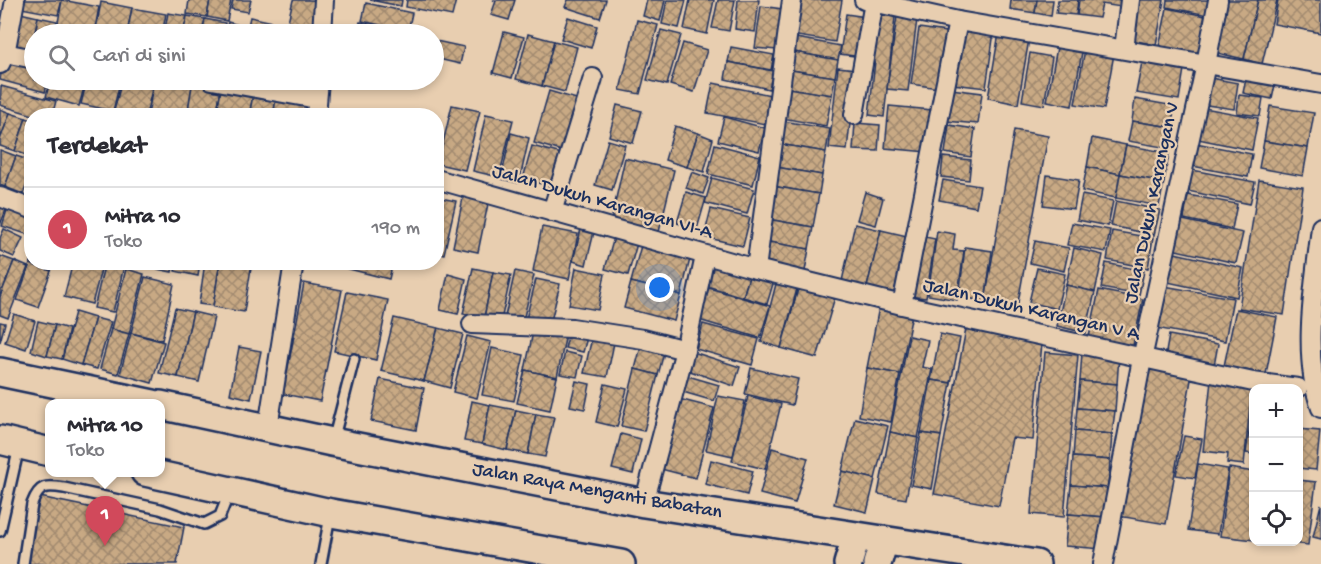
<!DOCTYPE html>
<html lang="id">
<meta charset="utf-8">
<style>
:root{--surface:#fff;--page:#f2f2f3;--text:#2b2b33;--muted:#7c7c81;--line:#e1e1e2;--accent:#d1495b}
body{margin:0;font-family:"Gochi Hand",sans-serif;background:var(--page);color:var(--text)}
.controls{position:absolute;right:18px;bottom:18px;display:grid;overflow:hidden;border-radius:12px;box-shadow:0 3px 9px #0003}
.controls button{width:54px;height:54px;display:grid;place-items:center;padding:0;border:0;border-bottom:2px solid var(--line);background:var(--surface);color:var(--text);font:30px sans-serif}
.you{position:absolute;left:660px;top:288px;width:21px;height:21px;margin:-15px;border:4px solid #fff;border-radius:50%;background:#1a73e8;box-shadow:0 0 0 9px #1a73e833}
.badge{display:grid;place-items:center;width:39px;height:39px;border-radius:50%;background:var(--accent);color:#fff;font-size:20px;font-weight:700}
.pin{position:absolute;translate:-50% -50px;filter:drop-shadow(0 2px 3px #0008)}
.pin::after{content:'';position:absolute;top:32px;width:21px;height:18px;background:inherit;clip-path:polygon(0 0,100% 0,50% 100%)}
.popup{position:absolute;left:45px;top:399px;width:120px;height:78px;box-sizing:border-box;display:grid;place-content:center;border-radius:12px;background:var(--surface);filter:drop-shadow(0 2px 4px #0005);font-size:20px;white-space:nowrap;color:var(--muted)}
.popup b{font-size:22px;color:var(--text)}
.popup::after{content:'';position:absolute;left:50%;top:100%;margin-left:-12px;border:12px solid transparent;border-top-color:var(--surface)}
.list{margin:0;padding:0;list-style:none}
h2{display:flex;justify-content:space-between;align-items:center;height:78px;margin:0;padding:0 24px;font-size:26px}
h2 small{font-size:20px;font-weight:400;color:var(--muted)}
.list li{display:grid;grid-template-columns:39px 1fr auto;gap:18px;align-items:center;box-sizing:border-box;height:84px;padding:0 24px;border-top:2px solid var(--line)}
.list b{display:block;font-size:22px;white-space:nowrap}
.list p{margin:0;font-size:20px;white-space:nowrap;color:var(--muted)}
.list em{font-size:20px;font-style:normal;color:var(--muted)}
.icon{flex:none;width:33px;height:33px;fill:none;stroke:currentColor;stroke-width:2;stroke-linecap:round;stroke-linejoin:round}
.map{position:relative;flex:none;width:1321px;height:564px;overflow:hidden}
.search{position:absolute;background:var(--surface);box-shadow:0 3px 9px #0003;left:24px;top:24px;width:420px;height:66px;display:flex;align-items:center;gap:15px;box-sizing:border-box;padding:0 21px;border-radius:33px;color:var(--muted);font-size:22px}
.panel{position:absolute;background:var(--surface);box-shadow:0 3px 9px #0003;left:24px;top:108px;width:420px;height:162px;border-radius:24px}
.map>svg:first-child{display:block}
.building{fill:url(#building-cross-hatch);stroke:#1b2f5e;stroke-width:1.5}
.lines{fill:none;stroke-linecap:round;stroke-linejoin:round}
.service-casing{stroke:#1b2f5e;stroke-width:14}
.minor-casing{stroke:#1b2f5e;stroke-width:22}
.secondary-casing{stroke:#1b2f5e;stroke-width:32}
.service{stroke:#e8ceb0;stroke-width:9}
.minor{stroke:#e8ceb0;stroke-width:18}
.secondary{stroke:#e8ceb0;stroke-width:27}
.labels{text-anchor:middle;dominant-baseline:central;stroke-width:4.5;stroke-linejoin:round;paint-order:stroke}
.street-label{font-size:20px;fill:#1b2f5e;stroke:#e8ceb0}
</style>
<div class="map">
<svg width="1321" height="564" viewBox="0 0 1321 564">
<defs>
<pattern id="building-cross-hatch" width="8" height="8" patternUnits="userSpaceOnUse" patternTransform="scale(1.5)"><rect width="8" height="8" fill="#c8a984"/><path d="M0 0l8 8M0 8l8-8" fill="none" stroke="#a28a6f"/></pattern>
</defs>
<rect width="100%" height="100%" fill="#e8ceb0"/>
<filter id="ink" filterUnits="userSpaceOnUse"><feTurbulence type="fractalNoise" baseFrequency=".0167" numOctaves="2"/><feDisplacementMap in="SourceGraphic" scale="12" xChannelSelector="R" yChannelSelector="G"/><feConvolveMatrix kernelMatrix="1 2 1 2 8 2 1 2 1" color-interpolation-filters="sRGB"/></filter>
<g filter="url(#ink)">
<!-- building -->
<g class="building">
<path d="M 18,0 L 62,0 L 58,15 L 16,7 Z"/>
<path d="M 62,0 L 99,7 L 94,34 L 56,34 Z"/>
<path d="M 189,0 L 210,0 L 207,17 L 187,14 Z"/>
<path d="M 210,0 L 231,0 L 227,21 L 207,17 Z"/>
<path d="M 233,0 L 251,0 L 248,12 L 231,9 Z"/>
<path d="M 293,0 L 321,0 L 316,34 L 287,26 Z"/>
<path d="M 370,0 L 402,0 L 401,6 Z"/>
<path d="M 407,0 L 456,0 L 452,16 L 406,7 Z"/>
<path d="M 493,0 L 515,0 L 509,20 L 491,15 L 496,1 Z"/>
<path d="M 568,0 L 606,0 L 600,18 L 565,7 Z"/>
<path d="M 647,0 L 665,0 L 660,21 L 643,16 Z"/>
<path d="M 667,0 L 686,0 L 679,28 L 662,24 Z"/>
<path d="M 690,0 L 714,0 L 707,34 L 684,29 Z"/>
<path d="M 718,0 L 735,0 L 729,31 L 712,28 Z"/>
<path d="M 738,0 L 759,0 L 755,32 L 735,29 Z"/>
<path d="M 798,0 L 842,0 L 835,42 L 791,35 Z"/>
<path d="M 1011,0 L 1037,0 L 1035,13 L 1010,9 Z"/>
<path d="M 1037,0 L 1053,0 L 1051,16 L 1035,13 Z"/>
<path d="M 1058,0 L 1078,0 L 1076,15 L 1056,13 Z"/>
<path d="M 1079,0 L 1122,0 L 1121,7 L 1102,4 L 1099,18 L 1077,15 Z"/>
<path d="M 1139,0 L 1164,0 L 1156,45 L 1132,40 Z"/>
<path d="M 1167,0 L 1217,0 L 1213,16 L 1166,7 Z"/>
<path d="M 1226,0 L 1258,0 L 1244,59 L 1213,52 Z"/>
<path d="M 1258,0 L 1277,0 L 1262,64 L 1244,59 Z"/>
<path d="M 1278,0 L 1321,0 L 1321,33 L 1274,24 Z"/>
<path d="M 101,2 L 132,8 L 127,34 L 95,34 Z"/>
<path d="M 366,3 L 412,13 L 408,31 L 362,21 Z"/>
<path d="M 761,6 L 782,9 L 777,50 L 755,48 Z"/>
<path d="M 132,8 L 166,14 L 162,34 L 127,34 Z"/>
<path d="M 1167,8 L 1210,17 L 1202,56 L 1159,47 Z"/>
<path d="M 16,12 L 38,17 L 31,51 L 8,46 Z"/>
<path d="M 168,13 L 187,16 L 183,34 L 164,34 Z"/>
<path d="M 846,14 L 866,17 L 861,57 L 840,54 Z"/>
<path d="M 874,14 L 895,17 L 884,117 L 869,115 L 875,61 L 869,61 Z"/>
<path d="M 187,16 L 205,19 L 202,34 L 183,34 Z"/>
<path d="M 897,16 L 917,19 L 908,91 L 887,89 Z"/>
<path d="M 38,17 L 57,21 L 54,34 L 35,34 Z"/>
<path d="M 250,17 L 273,22 L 270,34 L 246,34 Z"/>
<path d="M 568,17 L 597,26 L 591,48 L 561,39 Z"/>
<path d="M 205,19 L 225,23 L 223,34 L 202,34 Z"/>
<path d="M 637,20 L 658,25 L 640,94 L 620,90 Z"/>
<path d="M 228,22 L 246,27 L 244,34 L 225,34 Z"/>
<path d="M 360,22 L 412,34 L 357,34 Z"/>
<path d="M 961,27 L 994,32 L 986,88 L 953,84 Z"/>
<path d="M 919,28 L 946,32 L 938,88 L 911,84 Z"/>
<path d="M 661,30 L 681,35 L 667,85 L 647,80 Z"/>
<path d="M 504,32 L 524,37 L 512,78 L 493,73 Z"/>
<path d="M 999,33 L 1029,39 L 1018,104 L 988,98 Z"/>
<path d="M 528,34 L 554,41 L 542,86 L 516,79 Z"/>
<path d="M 796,38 L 841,46 L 838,60 L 794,52 Z"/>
<path d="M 436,41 L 464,47 L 460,64 L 434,58 Z"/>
<path d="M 554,41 L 577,47 L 565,92 L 542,86 Z"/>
<path d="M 1058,42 L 1083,47 L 1072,106 L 1047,101 Z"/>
<path d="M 683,43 L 707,50 L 694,92 L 670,85 Z"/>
<path d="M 731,47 L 774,55 L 771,70 L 728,62 Z"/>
<path d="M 1085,49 L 1114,54 L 1104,109 L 1075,104 Z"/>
<path d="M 794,52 L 838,60 L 835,77 L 791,70 Z"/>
<path d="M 1030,53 L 1052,57 L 1044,105 L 1022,101 Z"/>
<path d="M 3,59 L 34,67 L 34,80 L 48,80 L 45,92 L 0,80 Z"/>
<path d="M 728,62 L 773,71 L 769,89 L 725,79 Z"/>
<path d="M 1142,62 L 1184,69 L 1179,100 L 1136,93 Z"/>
<path d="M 838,67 L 856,69 L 847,150 L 829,148 Z"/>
<path d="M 791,70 L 835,77 L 832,95 L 788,88 Z"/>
<path d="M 1247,74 L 1276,80 L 1272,99 L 1243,93 Z"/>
<path d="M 1205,77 L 1238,83 L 1234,109 L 1200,104 Z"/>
<path d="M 50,80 L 86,80 L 79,106 L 46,97 Z"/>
<path d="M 87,80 L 112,80 L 120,82 L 113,111 L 81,104 Z"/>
<path d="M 122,80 L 154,80 L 146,116 L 135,116 L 114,111 Z"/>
<path d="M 154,80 L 193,80 L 187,116 L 148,115 Z"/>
<path d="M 193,80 L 222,84 L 216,116 L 187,116 Z"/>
<path d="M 396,80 L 424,80 L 422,86 Z"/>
<path d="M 713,83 L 771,95 L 765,124 L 707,113 Z"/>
<path d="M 222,84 L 254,90 L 249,116 L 216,116 Z"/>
<path d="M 1,86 L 56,101 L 52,116 L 36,116 L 0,105 Z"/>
<path d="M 788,88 L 832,95 L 826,126 L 782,118 Z"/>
<path d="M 951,89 L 982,93 L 978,124 L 946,121 Z"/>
<path d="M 254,90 L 277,94 L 273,116 L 249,116 Z"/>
<path d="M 549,91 L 580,100 L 565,152 L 534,143 Z"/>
<path d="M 277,94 L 311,100 L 308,116 L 273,116 Z"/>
<path d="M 1239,95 L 1263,98 L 1260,116 L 1237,113 Z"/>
<path d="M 1135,99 L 1175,106 L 1171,127 L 1132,121 Z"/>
<path d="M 452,105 L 480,111 L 465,170 L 438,164 Z"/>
<path d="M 617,105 L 642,111 L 633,143 L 609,136 Z"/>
<path d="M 889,106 L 932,110 L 927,152 L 885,148 Z"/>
<path d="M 1270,106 L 1314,113 L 1308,148 L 1264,141 Z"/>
<path d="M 1199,107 L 1258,118 L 1252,150 L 1193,138 Z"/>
<path d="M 0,109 L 10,113 L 0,140 Z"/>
<path d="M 10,113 L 26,118 L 15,151 L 0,146 L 0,140 Z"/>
<path d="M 486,114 L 513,120 L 499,177 L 473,171 Z"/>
<path d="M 724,117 L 765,128 L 759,151 L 718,141 Z"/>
<path d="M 26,118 L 32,120 L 32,157 L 15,151 Z"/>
<path d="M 783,121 L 830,129 L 826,152 L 779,144 Z"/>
<path d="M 1132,121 L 1171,127 L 1168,148 L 1128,141 Z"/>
<path d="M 855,123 L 880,125 L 878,151 L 853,150 Z"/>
<path d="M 949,125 L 975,129 L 971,157 L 945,153 Z"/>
<path d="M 675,126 L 698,133 L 687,167 L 665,160 Z"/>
<path d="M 1014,130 L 1048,136 L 1017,308 L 985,301 Z"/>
<path d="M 511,133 L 529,138 L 519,183 L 501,179 Z"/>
<path d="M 698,133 L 713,139 L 704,172 L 687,167 Z"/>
<path d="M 1092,138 L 1126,145 L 1120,174 L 1087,167 Z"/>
<path d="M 608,140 L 625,145 L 612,190 L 595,185 Z"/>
<path d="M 1264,141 L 1308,148 L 1303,176 L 1259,168 Z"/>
<path d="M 1196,143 L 1252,154 L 1248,177 L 1192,166 Z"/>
<path d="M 715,144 L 760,156 L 753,185 L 708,174 Z"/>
<path d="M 779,144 L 826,152 L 822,175 L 776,167 Z"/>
<path d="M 1126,145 L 1169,153 L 1164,182 L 1120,174 Z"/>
<path d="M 532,146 L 562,154 L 553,187 L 523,179 Z"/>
<path d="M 0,150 L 16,156 L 5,187 L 0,185 Z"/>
<path d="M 16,156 L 32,161 L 32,172 L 23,194 L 5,187 Z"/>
<path d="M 943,157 L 971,160 L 969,180 L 941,177 Z"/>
<path d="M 625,158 L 674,170 L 659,232 L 611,221 Z"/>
<path d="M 776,167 L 822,175 L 819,194 L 772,186 Z"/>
<path d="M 1087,167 L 1120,174 L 1116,198 L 1082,191 Z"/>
<path d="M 1187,169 L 1255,182 L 1250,204 L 1183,190 Z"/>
<path d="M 692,172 L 709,178 L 703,194 L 686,188 Z"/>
<path d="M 1120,174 L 1164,182 L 1159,206 L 1116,198 Z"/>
<path d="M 1047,175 L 1079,180 L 1074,209 L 1043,205 Z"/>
<path d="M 712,178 L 754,189 L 747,214 L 705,203 Z"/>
<path d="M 943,180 L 980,186 L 976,207 L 939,200 Z"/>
<path d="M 1259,180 L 1303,187 L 1284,315 L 1239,308 Z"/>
<path d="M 772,186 L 819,194 L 813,227 L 767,219 Z"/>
<path d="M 686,192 L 706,198 L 697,229 L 677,223 Z"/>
<path d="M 865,192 L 883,198 L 876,225 L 857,220 Z"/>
<path d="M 464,193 L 489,199 L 478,252 L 453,247 Z"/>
<path d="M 1082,195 L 1113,201 L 1108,226 L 1077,220 Z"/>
<path d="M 1188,195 L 1237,204 L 1232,229 L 1184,219 Z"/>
<path d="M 436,197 L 456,201 L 444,254 L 436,253 Z"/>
<path d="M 1116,201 L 1160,210 L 1154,235 L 1111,226 Z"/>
<path d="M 0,202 L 8,205 L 0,225 Z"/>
<path d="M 9,204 L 32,211 L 32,236 L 2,226 Z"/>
<path d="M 711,209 L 750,218 L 743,246 L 704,237 Z"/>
<path d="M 767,219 L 813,227 L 809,249 L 763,241 Z"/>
<path d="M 1178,219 L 1243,233 L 1236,263 L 1171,249 Z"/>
<path d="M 1072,223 L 1110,230 L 1106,252 L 1067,245 Z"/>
<path d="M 855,224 L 881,230 L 867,287 L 842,281 Z"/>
<path d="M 542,227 L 578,234 L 569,279 L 533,271 Z"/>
<path d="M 4,229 L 23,238 L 14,257 L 0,251 L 0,238 Z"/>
<path d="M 581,229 L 594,232 L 586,265 L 573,261 Z"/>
<path d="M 881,230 L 907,236 L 894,293 L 867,287 Z"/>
<path d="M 937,231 L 955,234 L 953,250 L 964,251 L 957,300 L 928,295 Z"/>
<path d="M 1112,231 L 1153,238 L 1148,268 L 1107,260 Z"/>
<path d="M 615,234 L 638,240 L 628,275 L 605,269 Z"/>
<path d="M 916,235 L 935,239 L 926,298 L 907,296 Z"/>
<path d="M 763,241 L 809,249 L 805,271 L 759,263 Z"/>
<path d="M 1035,241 L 1069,248 L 1064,271 L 1030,263 Z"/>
<path d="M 642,242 L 691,255 L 681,295 L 631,282 Z"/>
<path d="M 965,247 L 992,251 L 985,301 L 959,297 Z"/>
<path d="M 1074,248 L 1103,255 L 1095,292 L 1066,285 Z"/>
<path d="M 1170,252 L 1243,268 L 1237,297 L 1163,281 Z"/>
<path d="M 0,256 L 14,261 L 0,297 Z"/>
<path d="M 32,259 L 32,262 L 54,262 L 51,271 L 30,264 Z"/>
<path d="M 715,259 L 751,270 L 743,297 L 707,286 Z"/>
<path d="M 14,261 L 28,267 L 8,318 L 0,315 L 0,297 Z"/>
<path d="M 73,262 L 103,262 L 92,304 L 64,297 Z"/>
<path d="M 105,262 L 125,262 L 113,312 L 94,308 Z"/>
<path d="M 148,262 L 174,262 L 172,272 L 147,267 Z"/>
<path d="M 177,262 L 200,262 L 198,276 L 175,271 Z"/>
<path d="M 205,262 L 220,262 L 213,306 L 199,304 Z"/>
<path d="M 220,262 L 252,262 L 244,312 L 213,307 Z"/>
<path d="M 334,262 L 393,262 L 389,279 L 333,265 Z"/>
<path d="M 1106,263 L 1144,271 L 1139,295 L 1101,288 Z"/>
<path d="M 30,264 L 51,271 L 38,307 L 17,300 Z"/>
<path d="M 473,268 L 493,272 L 484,318 L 463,314 Z"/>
<path d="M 576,268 L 605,274 L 598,310 L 569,305 Z"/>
<path d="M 1037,268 L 1065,274 L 1057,309 L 1029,302 Z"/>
<path d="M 126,269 L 144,274 L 129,334 L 111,329 Z"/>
<path d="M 751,270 L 775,277 L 767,304 L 743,297 Z"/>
<path d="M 515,271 L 534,275 L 522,325 L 504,321 Z"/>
<path d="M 493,272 L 511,275 L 501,321 L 484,318 Z"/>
<path d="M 448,274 L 466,279 L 458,314 L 440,310 Z"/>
<path d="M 145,277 L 174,284 L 162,340 L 131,333 Z"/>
<path d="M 536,279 L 560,284 L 550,325 L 526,319 Z"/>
<path d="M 777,280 L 798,285 L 781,348 L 761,342 Z"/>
<path d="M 631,282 L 681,295 L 674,321 L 624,308 Z"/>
<path d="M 304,283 L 342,290 L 320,401 L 283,394 Z"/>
<path d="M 1066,285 L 1095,292 L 1086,333 L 1057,326 Z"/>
<path d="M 702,286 L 770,306 L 760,338 L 692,318 Z"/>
<path d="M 799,286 L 835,297 L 817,358 L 781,348 Z"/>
<path d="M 1164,286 L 1233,298 L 1225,341 L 1156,328 Z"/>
<path d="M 1099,290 L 1143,299 L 1133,346 L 1089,337 Z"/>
<path d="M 347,292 L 388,300 L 376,360 L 334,351 Z"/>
<path d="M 879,307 L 912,314 L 900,374 L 867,368 Z"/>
<path d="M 175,308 L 193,312 L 178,377 L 159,373 Z"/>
<path d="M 1236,309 L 1277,317 L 1266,374 L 1224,366 Z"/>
<path d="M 75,312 L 95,318 L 81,365 L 62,359 Z"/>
<path d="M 193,312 L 214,317 L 199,382 L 178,377 Z"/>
<path d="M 14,314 L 35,321 L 26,349 L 5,342 Z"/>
<path d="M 95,318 L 111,322 L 97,369 L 81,365 Z"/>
<path d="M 394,318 L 438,328 L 424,381 L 381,371 Z"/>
<path d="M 38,321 L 55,325 L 47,356 L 31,351 Z"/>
<path d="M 0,322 L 5,323 L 0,342 Z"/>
<path d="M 703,324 L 759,339 L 752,365 L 696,349 Z"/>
<path d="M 55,325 L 69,329 L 62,359 L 47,356 Z"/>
<path d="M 534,327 L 566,334 L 557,377 L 525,370 Z"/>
<path d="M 438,328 L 463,334 L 450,388 L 424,381 Z"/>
<path d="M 111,329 L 129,334 L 118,374 L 100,369 Z"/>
<path d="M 966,329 L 1042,343 L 1033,440 L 1012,438 L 999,506 L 934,494 Z"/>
<path d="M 570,330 L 588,334 L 583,352 L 565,348 Z"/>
<path d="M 131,333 L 164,342 L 152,383 L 120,374 Z"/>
<path d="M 593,333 L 615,338 L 607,377 L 584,373 Z"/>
<path d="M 940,334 L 960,338 L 951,383 L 931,380 Z"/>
<path d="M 1169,335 L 1218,344 L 1214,366 L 1165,358 Z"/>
<path d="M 467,336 L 491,342 L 477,398 L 453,392 Z"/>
<path d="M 909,336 L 928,340 L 922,367 L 932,369 L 918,438 L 890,432 Z"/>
<path d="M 643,339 L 666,345 L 658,375 L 635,369 Z"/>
<path d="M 239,347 L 261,351 L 251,399 L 230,394 Z"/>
<path d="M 492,348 L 524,355 L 514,401 L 482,395 Z"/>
<path d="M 690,351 L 740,367 L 734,386 L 684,369 Z"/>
<path d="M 565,352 L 582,356 L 577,377 L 560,374 Z"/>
<path d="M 1045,352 L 1078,355 L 1064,517 L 1031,514 Z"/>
<path d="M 1082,352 L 1119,356 L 1117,384 L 1080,381 Z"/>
<path d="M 1145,366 L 1192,374 L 1166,524 L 1118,516 Z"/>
<path d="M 751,368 L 798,379 L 792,405 L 745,394 Z"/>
<path d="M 867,368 L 900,374 L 891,422 L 859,416 Z"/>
<path d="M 635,369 L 658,375 L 644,431 L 621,426 Z"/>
<path d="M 525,370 L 557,377 L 550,410 L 517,403 Z"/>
<path d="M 681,374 L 719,385 L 714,401 L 676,390 Z"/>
<path d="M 380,379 L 424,388 L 416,430 L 371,421 Z"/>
<path d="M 931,380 L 951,383 L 941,436 L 921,433 Z"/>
<path d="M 576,381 L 590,384 L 585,409 L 570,406 Z"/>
<path d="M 1080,381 L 1117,384 L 1115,411 L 1077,408 Z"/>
<path d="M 1211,381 L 1252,385 L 1244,465 L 1227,463 L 1228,454 L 1203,451 Z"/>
<path d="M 605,384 L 627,389 L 617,427 L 596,422 Z"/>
<path d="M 718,396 L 745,401 L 733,456 L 706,450 Z"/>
<path d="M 748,396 L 781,404 L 765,469 L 732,461 Z"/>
<path d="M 1254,397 L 1254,454 L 1246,453 Z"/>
<path d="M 675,398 L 714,408 L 696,478 L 657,468 Z"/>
<path d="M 472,401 L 490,405 L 482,444 L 464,441 Z"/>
<path d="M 490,405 L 516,410 L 507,450 L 482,444 Z"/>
<path d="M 1077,408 L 1115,411 L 1112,434 L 1075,431 Z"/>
<path d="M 516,410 L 536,414 L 528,454 L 507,450 Z"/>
<path d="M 536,414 L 554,417 L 545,457 L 528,454 Z"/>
<path d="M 855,418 L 888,426 L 875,479 L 842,471 Z"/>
<path d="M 1298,429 L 1320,431 L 1316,470 L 1298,468 Z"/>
<path d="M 1075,431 L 1112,434 L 1110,460 L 1073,457 Z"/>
<path d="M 890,432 L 918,438 L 906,499 L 878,494 Z"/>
<path d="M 921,433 L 941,436 L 932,489 L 911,485 Z"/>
<path d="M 621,434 L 641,439 L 633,474 L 612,469 Z"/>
<path d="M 1184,436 L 1202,439 L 1195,478 L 1176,475 Z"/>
<path d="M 772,448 L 808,458 L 795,503 L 760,494 Z"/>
<path d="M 1073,457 L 1110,460 L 1108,488 L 1071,485 Z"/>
<path d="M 711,460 L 753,471 L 747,495 L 705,484 Z"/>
<path d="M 1198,464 L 1228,469 L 1218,534 L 1188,530 Z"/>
<path d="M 1229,468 L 1254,472 L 1254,540 L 1220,536 Z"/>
<path d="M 842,471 L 875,479 L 867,512 L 834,504 Z"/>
<path d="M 1298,480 L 1316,482 L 1308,545 L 1282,542 L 1298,542 Z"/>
<path d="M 1071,485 L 1108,488 L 1105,517 L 1068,514 Z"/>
<path d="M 40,497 L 184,527 L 177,564 L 26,564 Z"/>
<path d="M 1321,504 L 1321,539 L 1313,537 Z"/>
<path d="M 1068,514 L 1105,517 L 1103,549 L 1065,546 Z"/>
</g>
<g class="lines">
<defs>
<g id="service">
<path d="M 333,441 L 354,359"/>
<path d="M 0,531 L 19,447"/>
<path d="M 23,564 L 32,504 C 39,485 46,485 64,488 L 160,509 L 204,524 L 220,516 L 229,493"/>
<path d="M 321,564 L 330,516"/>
</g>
<g id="minor">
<path d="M 864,0 L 958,21 L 1321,84"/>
<path d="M 322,34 L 324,0"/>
<path d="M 1124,49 L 1130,0"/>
<path d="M 0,52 L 34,59"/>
<path d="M 0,64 L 5,54 L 15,0"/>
<path d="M 212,80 L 317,99"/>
<path d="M 854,115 L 874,2"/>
<path d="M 316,116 L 319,80"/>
<path d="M 436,179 L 756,269 L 902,305 L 1253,382 L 1298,388"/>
<path d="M 0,197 L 32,209"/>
<path d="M 552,212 L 593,78"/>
<path d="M 1321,227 C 1315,282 1301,355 1321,408"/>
<path d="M 756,269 L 792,0"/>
<path d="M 902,305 L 958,21"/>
<path d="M 472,324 L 572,328 L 643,339 L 685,350"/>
<path d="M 268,427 L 294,262"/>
<path d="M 644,503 L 685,350 L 705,256"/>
<path d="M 1103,564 L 1142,359 L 1206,64 L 1218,0"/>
</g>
<g id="secondary">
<path d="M 0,372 L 153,404"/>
<path d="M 160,405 L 332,442 L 644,503 L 1036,564"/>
<path d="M 0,440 L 50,452"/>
<path d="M 145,472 L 331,513 L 621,564"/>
<path d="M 848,564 L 856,537"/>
<path d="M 877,564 L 884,541"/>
</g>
</defs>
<!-- service casing -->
<use href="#service" class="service-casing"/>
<!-- minor casing -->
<use href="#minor" class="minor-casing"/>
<!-- secondary casing -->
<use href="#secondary" class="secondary-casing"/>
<!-- service -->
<use href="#service" class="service"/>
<!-- minor -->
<use href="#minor" class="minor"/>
<!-- secondary -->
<use href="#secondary" class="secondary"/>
</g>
</g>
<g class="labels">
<!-- street labels -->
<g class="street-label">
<text transform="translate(602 203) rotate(16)">Jalan Dukuh Karangan VI-A</text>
<text transform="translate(1153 203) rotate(-78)">Jalan Dukuh Karangan V</text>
<text transform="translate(1031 311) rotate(13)">Jalan Dukuh Karangan V A</text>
<text transform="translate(597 492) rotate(10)">Jalan Raya Menganti Babatan</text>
</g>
</g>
</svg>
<div class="controls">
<button>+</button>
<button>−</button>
<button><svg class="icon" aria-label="locate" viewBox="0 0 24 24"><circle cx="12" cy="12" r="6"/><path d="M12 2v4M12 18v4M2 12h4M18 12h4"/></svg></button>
</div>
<div class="you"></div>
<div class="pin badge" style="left:105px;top:546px">1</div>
<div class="popup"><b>Mitra 10</b>Toko</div>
<div class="search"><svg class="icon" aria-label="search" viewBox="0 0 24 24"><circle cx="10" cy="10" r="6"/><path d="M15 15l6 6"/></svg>Cari di sini</div>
<section class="panel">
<h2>Terdekat<small></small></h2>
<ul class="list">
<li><span class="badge">1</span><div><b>Mitra 10</b><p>Toko</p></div><em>190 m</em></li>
</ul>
</section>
</div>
